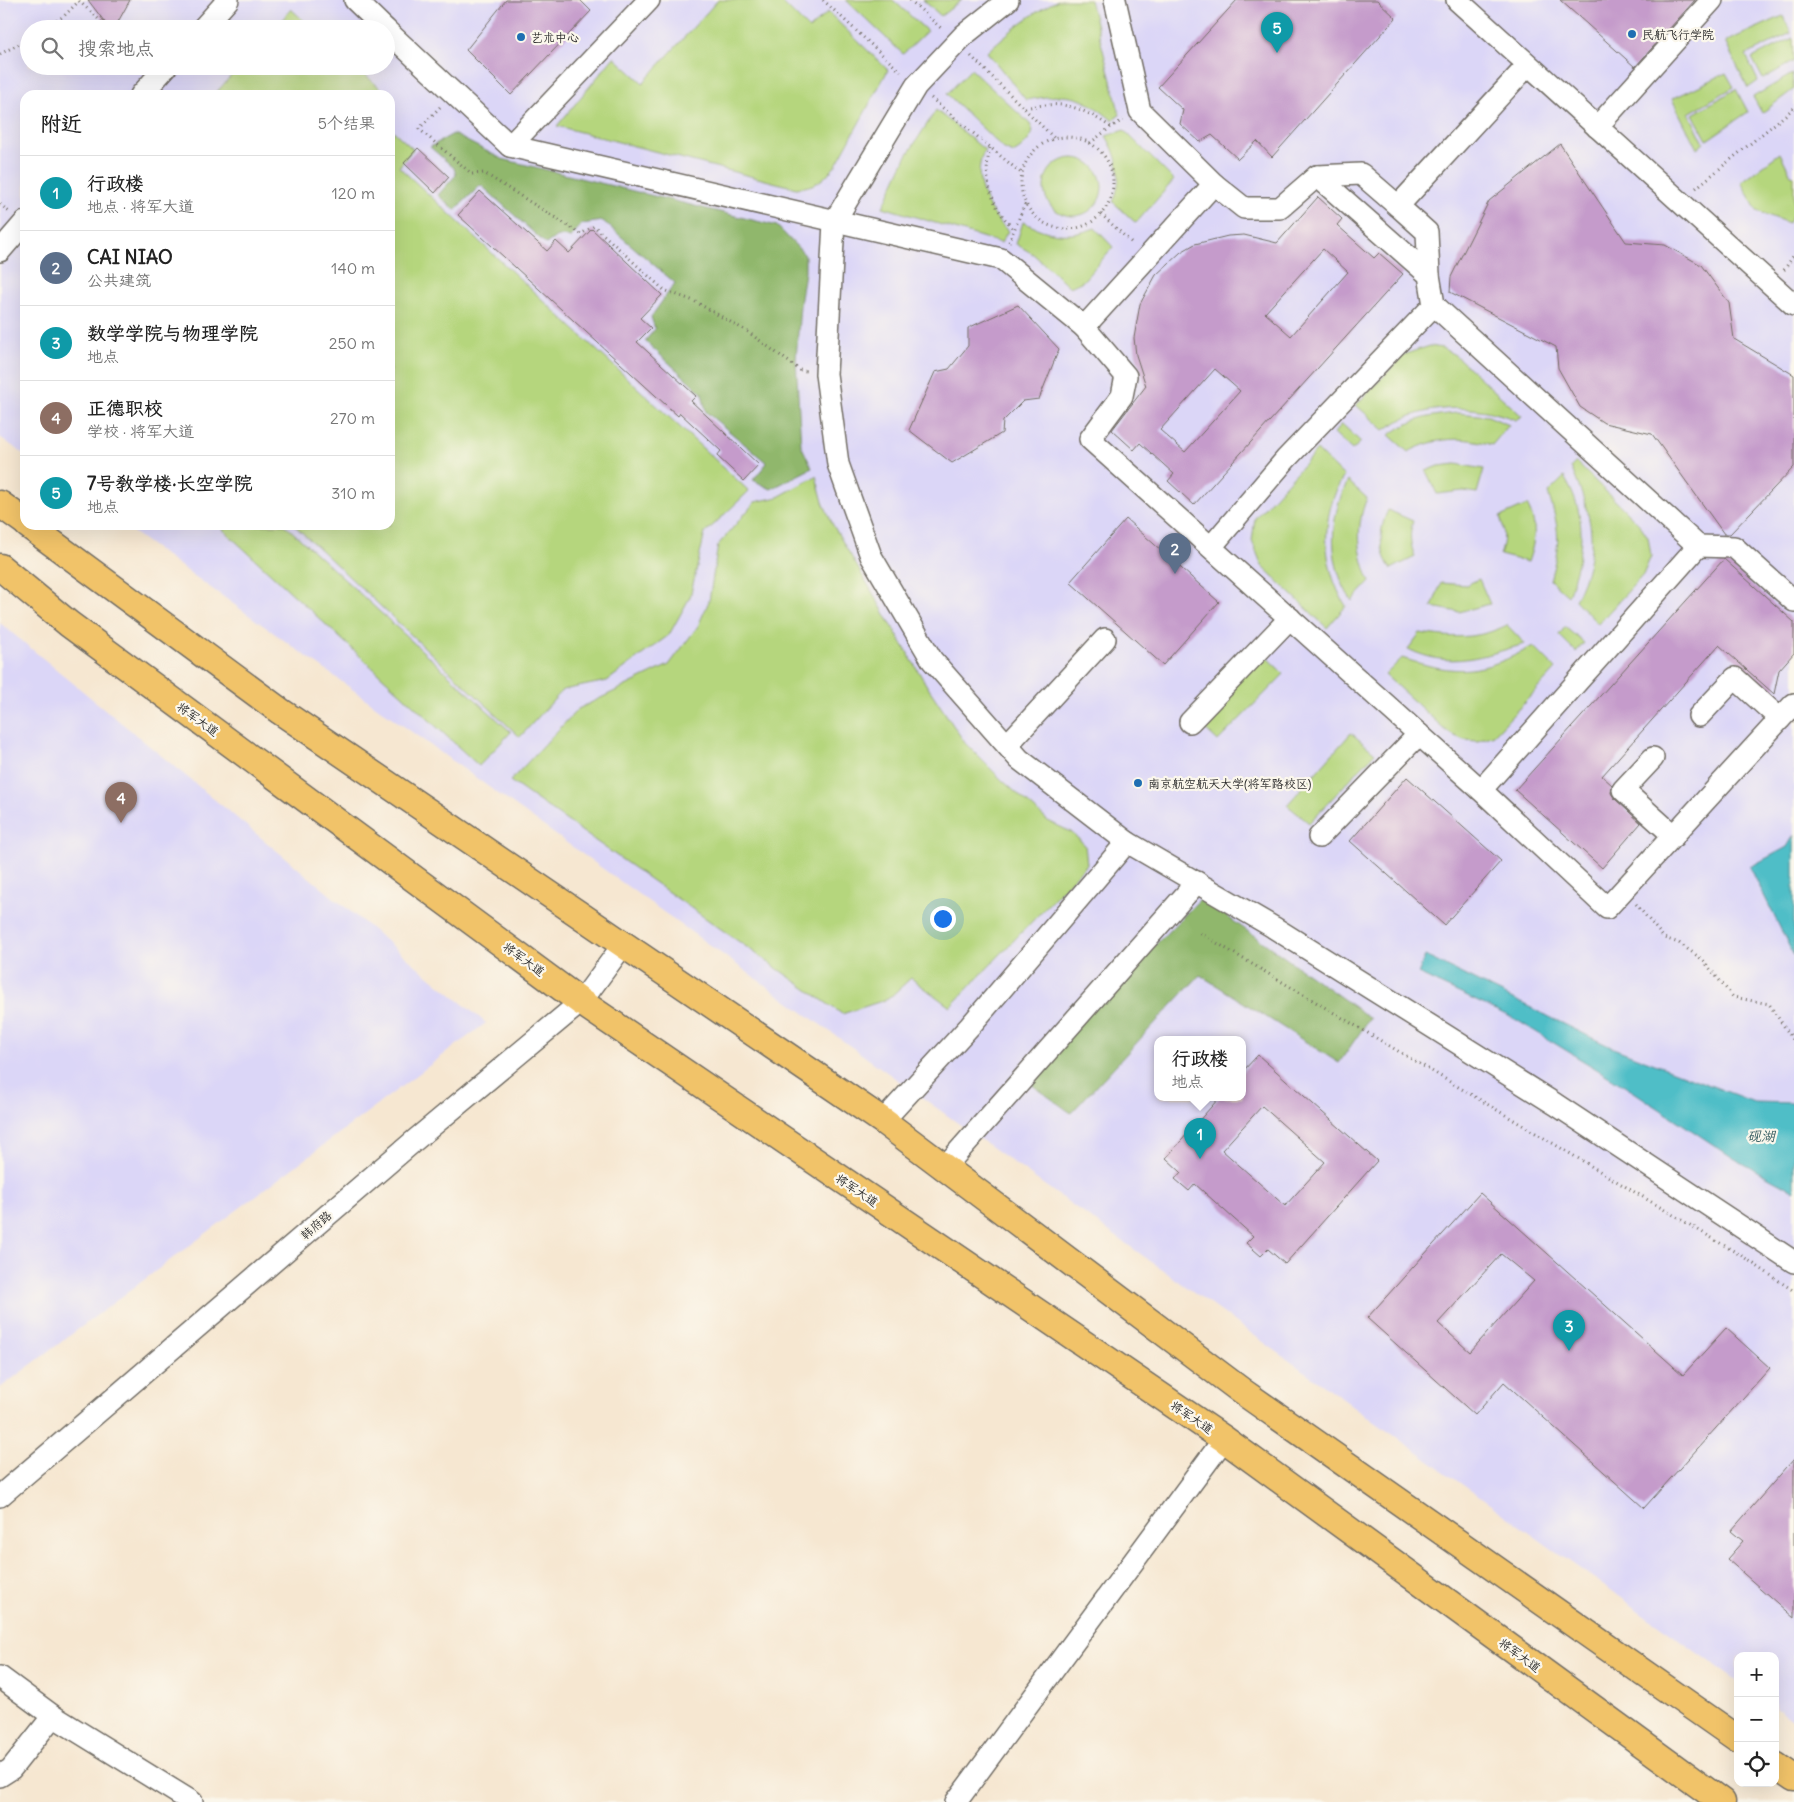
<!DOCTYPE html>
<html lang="zh">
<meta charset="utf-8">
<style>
:root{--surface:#fff;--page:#f6f6f6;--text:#222;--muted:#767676;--line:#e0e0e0;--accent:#1a73e8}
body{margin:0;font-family:Delius,"LXGW WenKai TC",sans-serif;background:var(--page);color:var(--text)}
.controls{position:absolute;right:15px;bottom:15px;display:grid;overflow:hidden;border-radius:10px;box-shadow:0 5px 20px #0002}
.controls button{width:45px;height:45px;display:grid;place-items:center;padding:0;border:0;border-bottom:1px solid var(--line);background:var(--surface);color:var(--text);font:25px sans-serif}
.you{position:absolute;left:942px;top:918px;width:18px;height:18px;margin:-12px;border:4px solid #fff;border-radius:50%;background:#1a73e8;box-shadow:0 0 0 8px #1a73e833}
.badge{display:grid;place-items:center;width:32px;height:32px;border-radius:50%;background:var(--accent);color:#fff;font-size:16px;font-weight:700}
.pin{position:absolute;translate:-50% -41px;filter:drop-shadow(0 1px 2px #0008)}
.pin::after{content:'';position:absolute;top:26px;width:18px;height:15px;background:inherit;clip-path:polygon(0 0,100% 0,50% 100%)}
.popup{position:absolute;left:1154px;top:1036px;width:92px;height:65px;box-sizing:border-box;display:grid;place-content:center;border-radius:10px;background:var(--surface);filter:drop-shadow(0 1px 4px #0005);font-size:16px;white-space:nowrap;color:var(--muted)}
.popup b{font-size:19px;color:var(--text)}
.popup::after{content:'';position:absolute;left:50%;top:100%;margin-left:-10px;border:10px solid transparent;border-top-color:var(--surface)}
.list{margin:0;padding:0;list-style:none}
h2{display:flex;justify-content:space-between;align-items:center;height:65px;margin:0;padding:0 20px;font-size:21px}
h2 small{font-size:16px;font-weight:400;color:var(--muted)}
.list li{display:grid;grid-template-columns:32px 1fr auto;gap:15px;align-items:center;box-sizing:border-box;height:75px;padding:0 20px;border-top:1px solid var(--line)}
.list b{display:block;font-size:19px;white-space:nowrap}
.list p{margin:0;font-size:16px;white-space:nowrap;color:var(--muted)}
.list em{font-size:16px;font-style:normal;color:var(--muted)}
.icon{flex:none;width:28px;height:28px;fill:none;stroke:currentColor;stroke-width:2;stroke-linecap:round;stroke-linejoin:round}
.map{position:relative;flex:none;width:1794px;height:1802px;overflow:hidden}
.search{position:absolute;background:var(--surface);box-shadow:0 5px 20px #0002;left:20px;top:20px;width:375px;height:55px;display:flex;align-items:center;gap:12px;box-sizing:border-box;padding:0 18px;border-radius:28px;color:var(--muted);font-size:19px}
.panel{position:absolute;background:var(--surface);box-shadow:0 5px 20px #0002;left:20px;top:90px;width:375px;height:440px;border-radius:15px}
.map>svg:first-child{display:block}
.built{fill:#dbd6f7;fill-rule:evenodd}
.green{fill:#b5d67d;stroke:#708054}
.forest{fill:#90b76c;stroke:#5e714c}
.water{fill:#50bec7;stroke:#3e7479}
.building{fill:#c59bcb;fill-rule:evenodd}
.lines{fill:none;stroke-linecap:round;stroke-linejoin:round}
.minor-casing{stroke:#726d65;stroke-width:24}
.major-casing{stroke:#726d65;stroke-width:29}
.path{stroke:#726d65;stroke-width:3;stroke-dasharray:1 4;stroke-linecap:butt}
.minor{stroke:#fff;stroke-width:21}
.major{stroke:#f1c369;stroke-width:26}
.poi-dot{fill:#1f6fb2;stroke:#fbf7ec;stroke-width:2}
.labels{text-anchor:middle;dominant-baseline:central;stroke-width:4.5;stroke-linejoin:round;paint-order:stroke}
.poi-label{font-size:12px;fill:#2b2b2b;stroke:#fbf7ec;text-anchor:start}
.street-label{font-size:12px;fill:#2b2b2b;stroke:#fbf7ec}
.water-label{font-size:14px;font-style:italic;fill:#385e62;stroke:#fbf7ec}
</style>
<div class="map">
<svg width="1794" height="1802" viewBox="0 0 1794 1802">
<rect width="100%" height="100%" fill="#fbf7ec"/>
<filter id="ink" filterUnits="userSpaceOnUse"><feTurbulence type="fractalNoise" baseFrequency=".02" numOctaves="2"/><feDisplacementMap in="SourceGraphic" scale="10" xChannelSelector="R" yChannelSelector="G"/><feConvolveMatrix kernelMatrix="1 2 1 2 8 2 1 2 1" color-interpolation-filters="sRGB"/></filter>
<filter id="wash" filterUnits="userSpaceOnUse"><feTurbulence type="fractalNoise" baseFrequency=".0096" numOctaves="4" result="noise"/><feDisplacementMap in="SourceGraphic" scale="20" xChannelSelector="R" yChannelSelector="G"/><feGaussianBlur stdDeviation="1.12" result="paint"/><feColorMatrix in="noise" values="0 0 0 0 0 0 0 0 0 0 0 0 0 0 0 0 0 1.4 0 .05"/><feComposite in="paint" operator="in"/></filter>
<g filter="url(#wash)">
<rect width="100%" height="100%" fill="#f6e7d1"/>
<!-- built -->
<g class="built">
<path d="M 0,0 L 1794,0 L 1794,1722 L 1775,1708 L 1775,1656 L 1738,1656 L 1738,1682 L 123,525 L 390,525 L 390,95 L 25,95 L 25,455 L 0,437 ZM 29,29 L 386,29 L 386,66 L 29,66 ZM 1158,1040 L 1242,1040 L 1242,1098 L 1158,1098 Z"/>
<path d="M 0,623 L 486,1023 L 0,1388 Z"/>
</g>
<!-- green -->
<g class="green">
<path d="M 718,0 L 780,0 L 809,29 L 828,12 L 888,70 L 836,165 C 824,180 815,187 796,188 L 557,126 L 614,57 L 643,83 Z"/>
<path d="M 846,0 L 893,0 L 927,31 L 903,54 Z"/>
<path d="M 923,0 L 962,0 L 941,16 Z"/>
<path d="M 1058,0 L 1090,0 L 1120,115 L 1112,120 C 1079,93 1068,93 1026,100 L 987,52 C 1008,32 1032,13 1058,0 Z"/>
<path d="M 291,9 L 313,29 L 274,29 Z"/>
<path d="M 1783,16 L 1791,33 L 1746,55 L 1758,81 L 1748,88 L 1725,42 Z"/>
<path d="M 1793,38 L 1794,61 L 1763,79 L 1752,58 Z"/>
<path d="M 240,66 L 355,66 L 388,95 L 214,95 Z"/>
<path d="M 971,69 L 1030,124 L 1033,131 C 1031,140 1021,149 1013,153 L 1004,149 L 947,94 Z"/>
<path d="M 1726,73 L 1734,87 L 1689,113 L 1704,143 L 1697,149 L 1672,99 Z"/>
<path d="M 1792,74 L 1794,89 L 1762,113 L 1753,97 Z"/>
<path d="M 1736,89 L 1748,112 L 1707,140 L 1693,114 Z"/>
<path d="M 936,110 L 985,150 C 970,177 987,211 1008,231 L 1001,243 L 883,207 L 906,157 Z"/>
<path d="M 390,128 L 413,149 L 399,167 L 749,491 L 705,533 L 690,597 L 669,635 L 607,681 L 563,690 L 520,737 L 294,525 L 390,525 Z"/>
<path d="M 1124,130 L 1174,180 L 1136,223 L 1113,202 C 1123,179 1119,157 1106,136 Z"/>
<path d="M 1780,153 L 1791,175 L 1794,176 L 1794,213 L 1788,223 L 1757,211 L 1741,182 Z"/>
<circle cx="1073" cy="187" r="29"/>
<path d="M 1023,222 C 1050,235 1067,239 1095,228 L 1113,247 L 1083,281 L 1070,287 L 1033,254 L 1016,244 Z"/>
<path d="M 1430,346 L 1442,348 L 1455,355 L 1522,416 L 1516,420 C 1475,403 1421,403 1384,430 L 1356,405 L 1405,354 Z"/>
<path d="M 1458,413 L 1488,416 L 1509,425 L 1492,445 C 1463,436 1436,437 1408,452 L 1389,435 C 1411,419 1432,415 1458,413 Z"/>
<path d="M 1342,424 L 1361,442 L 1352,450 L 1334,433 Z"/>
<path d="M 1317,450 L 1344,476 C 1319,516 1322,567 1346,606 L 1327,628 L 1262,566 L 1252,541 L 1255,518 Z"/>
<path d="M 1576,462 L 1640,525 L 1648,537 L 1651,556 L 1643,575 L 1598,624 L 1575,600 C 1601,547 1593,519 1571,467 Z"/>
<path d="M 1456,464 L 1484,469 L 1477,493 L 1463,491 L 1437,494 L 1426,471 L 1439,466 Z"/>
<path d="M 816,476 L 823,502 L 833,525 L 927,686 L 965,743 L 1003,781 L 1048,821 L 1071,832 L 1085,845 L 1087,864 L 950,1007 L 911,978 L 888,999 L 842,1014 L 510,781 L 578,709 L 669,665 L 698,626 L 709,601 L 718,545 L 755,502 L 778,497 Z"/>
<path d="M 1564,477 C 1589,517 1583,554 1568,596 L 1550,580 C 1561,542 1560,530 1548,493 Z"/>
<path d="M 1348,481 L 1367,498 C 1355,527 1358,554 1370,582 L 1352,601 C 1328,566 1328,518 1348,481 Z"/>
<path d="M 1527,505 C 1538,524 1535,542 1528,562 L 1500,555 C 1505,542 1505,530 1500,517 Z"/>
<path d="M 1388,510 L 1413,521 C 1409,534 1410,544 1415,557 L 1391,569 C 1378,550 1379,529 1388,510 Z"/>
<path d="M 218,525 L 285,525 L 511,732 L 479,766 Z"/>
<path d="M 1479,579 L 1490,604 L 1459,612 L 1432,607 L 1441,583 L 1466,585 Z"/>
<path d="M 1507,625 L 1525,644 C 1482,656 1451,670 1408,649 L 1420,633 C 1452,638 1477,640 1507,625 Z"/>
<path d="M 1565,627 L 1584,643 L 1576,652 L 1559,635 Z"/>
<path d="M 1533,646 L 1556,669 L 1494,735 L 1478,741 L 1464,740 L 1450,734 L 1385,675 L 1402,658 C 1457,676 1482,674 1533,646 Z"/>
<path d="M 1263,654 L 1284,674 L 1218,741 L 1197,721 Z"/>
<path d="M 1351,733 L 1375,753 L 1309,823 L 1287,805 Z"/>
</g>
<!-- forest -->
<g class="forest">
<path d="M 453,134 L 502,159 L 777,226 L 805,255 L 805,272 L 800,305 L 796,360 L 801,445 L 812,468 L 771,489 L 753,480 L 767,463 L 706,412 L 702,393 L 645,341 L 655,329 L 651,317 L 675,283 L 603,221 L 582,224 L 571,237 L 557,236 L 546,244 L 481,185 L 455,210 L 438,195 L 456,175 L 454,168 L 430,147 Z"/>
<path d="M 1201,898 L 1370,1018 L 1339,1063 L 1200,975 L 1071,1113 L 1024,1079 Z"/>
</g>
<!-- water -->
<g class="water">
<path d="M 1794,835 L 1794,956 L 1750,867 L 1787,847 Z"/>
<path d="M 1425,956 L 1613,1048 L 1754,1102 L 1794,1103 L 1794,1191 L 1735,1159 L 1634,1092 L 1515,1019 L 1418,974 Z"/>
</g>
<g id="blocks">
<!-- building -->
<g class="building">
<path d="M 88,0 L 130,0 L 114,29 L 110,29 Z"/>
<path d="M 506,0 L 580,0 L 591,11 L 511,95 L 466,50 Z"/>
<path d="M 1237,0 L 1377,0 L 1396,18 L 1272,157 L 1257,141 L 1238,159 L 1212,135 L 1200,142 L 1180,124 L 1183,110 L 1158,87 Z"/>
<path d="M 1560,0 L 1695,0 L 1635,67 Z"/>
<path d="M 1560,144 L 1626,242 L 1665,245 L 1701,265 L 1729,303 L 1734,339 L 1794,375 L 1794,467 L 1730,534 L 1724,534 L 1652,434 L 1604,423 L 1580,407 L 1558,368 L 1556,347 L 1450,292 L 1451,277 L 1489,201 Z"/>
<path d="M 418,148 L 449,177 L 435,193 L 404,163 Z"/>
<path d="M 480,191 L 547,251 L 556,241 L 569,253 L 592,229 L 662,295 L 640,318 L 651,328 L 637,342 L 696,396 L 691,401 L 759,465 L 744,481 L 717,456 L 721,451 L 680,413 L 678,416 L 458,215 Z"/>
<path d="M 1318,197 L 1342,219 L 1337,225 L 1374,258 L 1379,253 L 1403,274 L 1194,505 L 1168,481 L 1174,474 L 1140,443 L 1134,450 L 1112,430 L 1146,386 L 1136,355 L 1134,338 L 1140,304 L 1156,275 L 1181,252 L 1195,244 L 1228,236 L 1244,235 L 1277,243 ZM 1323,249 L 1348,272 L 1291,336 L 1265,313 ZM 1215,369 L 1240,391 L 1185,452 L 1160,430 Z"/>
<path d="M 1018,305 L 1059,349 L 1039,399 L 1023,401 L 1003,421 L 1002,433 L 952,463 L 909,430 L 935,372 L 949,369 L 968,346 L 968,328 Z"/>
<path d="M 1126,519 L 1219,602 L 1163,665 L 1070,582 Z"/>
<path d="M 1724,559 L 1794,622 L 1794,653 L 1779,670 L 1774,694 L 1719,645 L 1602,776 L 1612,785 L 1611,793 L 1615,799 L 1641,823 L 1602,868 L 1515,790 Z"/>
<path d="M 1407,777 L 1501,861 L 1444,925 L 1350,841 Z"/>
<path d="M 1258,1055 L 1377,1161 L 1285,1264 L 1268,1249 L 1261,1256 L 1246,1243 L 1253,1236 L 1195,1184 L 1189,1191 L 1175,1179 L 1181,1172 L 1166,1158 L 1219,1098 L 1242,1098 L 1242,1072 ZM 1262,1106 L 1325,1162 L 1285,1206 L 1222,1150 Z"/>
<path d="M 1480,1193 L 1683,1375 L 1726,1328 L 1770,1368 L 1644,1508 L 1504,1382 L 1475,1415 L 1367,1318 ZM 1501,1254 L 1534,1281 L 1470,1352 L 1438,1323 Z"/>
<path d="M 1794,1459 L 1794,1618 L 1727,1559 L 1743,1541 L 1731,1531 Z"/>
</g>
</g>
</g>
<g filter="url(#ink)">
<use href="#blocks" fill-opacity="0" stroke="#726d65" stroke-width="1"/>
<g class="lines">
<defs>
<g id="minor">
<path d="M 355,0 L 385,29"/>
<path d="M 1008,0 L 964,35 L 916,86 L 834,222 L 826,374 L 838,464 L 871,556 L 932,660 L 1019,759 L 1127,842 L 1273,927 L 1555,1104 L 1794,1262"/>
<path d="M 1457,0 L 1794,305"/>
<path d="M 202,29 L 228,0"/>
<path d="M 386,30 L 510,146 L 1001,259 L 1084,327 L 1214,184 L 1140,111 L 1115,0"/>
<path d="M 141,95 L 167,66"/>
<path d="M 1597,127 L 1712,0"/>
<path d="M 510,146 L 649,0"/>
<path d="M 1317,176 L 1361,174 L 1398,206 L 1528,65"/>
<path d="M 1398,206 L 1427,232 L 1429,275"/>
<path d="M 0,251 L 25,222"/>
<path d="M 1434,305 L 1698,546 L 1481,790"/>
<path d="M 1084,327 L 1126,376 L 1122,396 L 1090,439 L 1481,790 L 1607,908 L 1780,719"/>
<path d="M 1698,546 L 1734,547 L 1794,601"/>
<path d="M 1211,547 L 1286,459 L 1434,305 L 1429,275 L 1317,176 L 1280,208 L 1244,208 L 1214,184"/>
<path d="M 1699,716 L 1735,678 L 1780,719 L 1794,704"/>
<path d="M 1190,722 L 1290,618"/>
<path d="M 1007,745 L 1105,639"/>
<path d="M 1653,758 L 1623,790 L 1674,836"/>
<path d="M 1319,837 L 1419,734"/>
<path d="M 883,1121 L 970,1026 L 1127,842"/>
<path d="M 943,1169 L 1197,882"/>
<path d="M 0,1496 L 414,1141 L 581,1002 L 623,945"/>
<path d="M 0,1677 L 53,1716 L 192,1802"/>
<path d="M 0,1776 L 11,1769 L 53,1716"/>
<path d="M 956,1802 L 1224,1439"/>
</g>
<g id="major">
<path d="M 0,504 L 25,522"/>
<path d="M 28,525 L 280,711 L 883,1121 L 1243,1392 L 1738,1739"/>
<path d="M 0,567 L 69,624 L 581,1002 L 1224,1439 L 1722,1802"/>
<path d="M 1775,1765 L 1794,1778"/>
</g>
</defs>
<!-- minor casing -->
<use href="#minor" class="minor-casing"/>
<!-- major casing -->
<use href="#major" class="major-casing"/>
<!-- path -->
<g class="path">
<path d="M 823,0 L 902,73"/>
<path d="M 910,0 L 943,30"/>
<path d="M 79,1 L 109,29"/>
<path d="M 44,29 L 64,16 L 78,2"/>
<path d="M 0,54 L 29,39"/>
<path d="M 971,56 L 1054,138"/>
<path d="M 931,98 L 1021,173"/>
<path d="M 440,107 L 419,129 L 472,174 L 484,173 L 581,234 L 594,226 L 664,290 L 694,301 L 748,332 L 800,370 L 806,371"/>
<path d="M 1025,108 C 1064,100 1079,106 1111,127 L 1123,120"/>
<circle cx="1067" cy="183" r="46"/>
<path d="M 1090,143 L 1111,127"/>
<path d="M 990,148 C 982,178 992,208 1014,229"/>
<path d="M 1696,188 L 1794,108"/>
<path d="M 0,204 L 9,212"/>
<path d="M 1101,214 L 1133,244"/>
<path d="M 1009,242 L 1025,204"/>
<path d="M 1784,270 L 1794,255"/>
<path d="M 1636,904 L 1664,938 L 1679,943 L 1703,960 L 1733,997 L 1769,1004 L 1794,1041"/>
<path d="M 1200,933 L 1742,1256 L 1794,1291"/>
</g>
<!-- minor -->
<use href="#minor" class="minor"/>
<!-- major -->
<use href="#major" class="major"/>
</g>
</g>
<!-- markers -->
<g class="poi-dot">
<circle cx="1632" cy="34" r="5"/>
<circle cx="521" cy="37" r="5"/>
<circle cx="1138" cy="783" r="5"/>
</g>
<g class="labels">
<!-- poi labels -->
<g class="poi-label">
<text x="1642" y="34">民航飞行学院</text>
<text x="531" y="37">艺术中心</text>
<text x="1148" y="783">南京航空航天大学(将军路校区)</text>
</g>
<!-- street labels -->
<g class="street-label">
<text transform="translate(198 719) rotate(36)">将军大道</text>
<text transform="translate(524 959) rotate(36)">将军大道</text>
<text transform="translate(857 1190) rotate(34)">将军大道</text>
<text transform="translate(316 1225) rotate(-41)">韩府路</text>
<text transform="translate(1192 1417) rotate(34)">将军大道</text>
<text transform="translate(1520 1655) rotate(36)">将军大道</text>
</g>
<!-- water labels -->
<g class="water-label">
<text x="1761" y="1136">砚湖</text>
</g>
</g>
</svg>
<div class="controls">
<button>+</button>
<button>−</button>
<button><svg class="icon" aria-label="locate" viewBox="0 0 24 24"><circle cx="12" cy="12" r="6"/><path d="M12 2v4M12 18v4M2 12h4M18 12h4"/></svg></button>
</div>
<div class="you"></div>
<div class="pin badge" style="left:1200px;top:1159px;background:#0f9aa8">1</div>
<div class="popup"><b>行政楼</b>地点</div>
<div class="pin badge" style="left:1175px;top:574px;background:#5c6f8a">2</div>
<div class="pin badge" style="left:1569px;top:1351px;background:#0f9aa8">3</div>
<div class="pin badge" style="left:121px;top:823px;background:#8d6e63">4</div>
<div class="pin badge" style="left:1277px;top:53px;background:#0f9aa8">5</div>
<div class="search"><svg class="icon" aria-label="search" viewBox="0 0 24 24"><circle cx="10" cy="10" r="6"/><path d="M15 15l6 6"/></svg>搜索地点</div>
<section class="panel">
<h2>附近<small>5个结果</small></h2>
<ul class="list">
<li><span class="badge" style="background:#0f9aa8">1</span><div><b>行政楼</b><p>地点 · 将军大道</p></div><em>120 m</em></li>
<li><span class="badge" style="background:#5c6f8a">2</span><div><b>CAI NIAO</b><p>公共建筑</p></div><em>140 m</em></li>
<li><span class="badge" style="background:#0f9aa8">3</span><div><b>数学学院与物理学院</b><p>地点</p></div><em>250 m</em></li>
<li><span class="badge" style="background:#8d6e63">4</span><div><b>正德职校</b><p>学校 · 将军大道</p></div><em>270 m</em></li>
<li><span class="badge" style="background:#0f9aa8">5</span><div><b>7号教学楼·长空学院</b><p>地点</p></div><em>310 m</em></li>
</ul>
</section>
</div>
